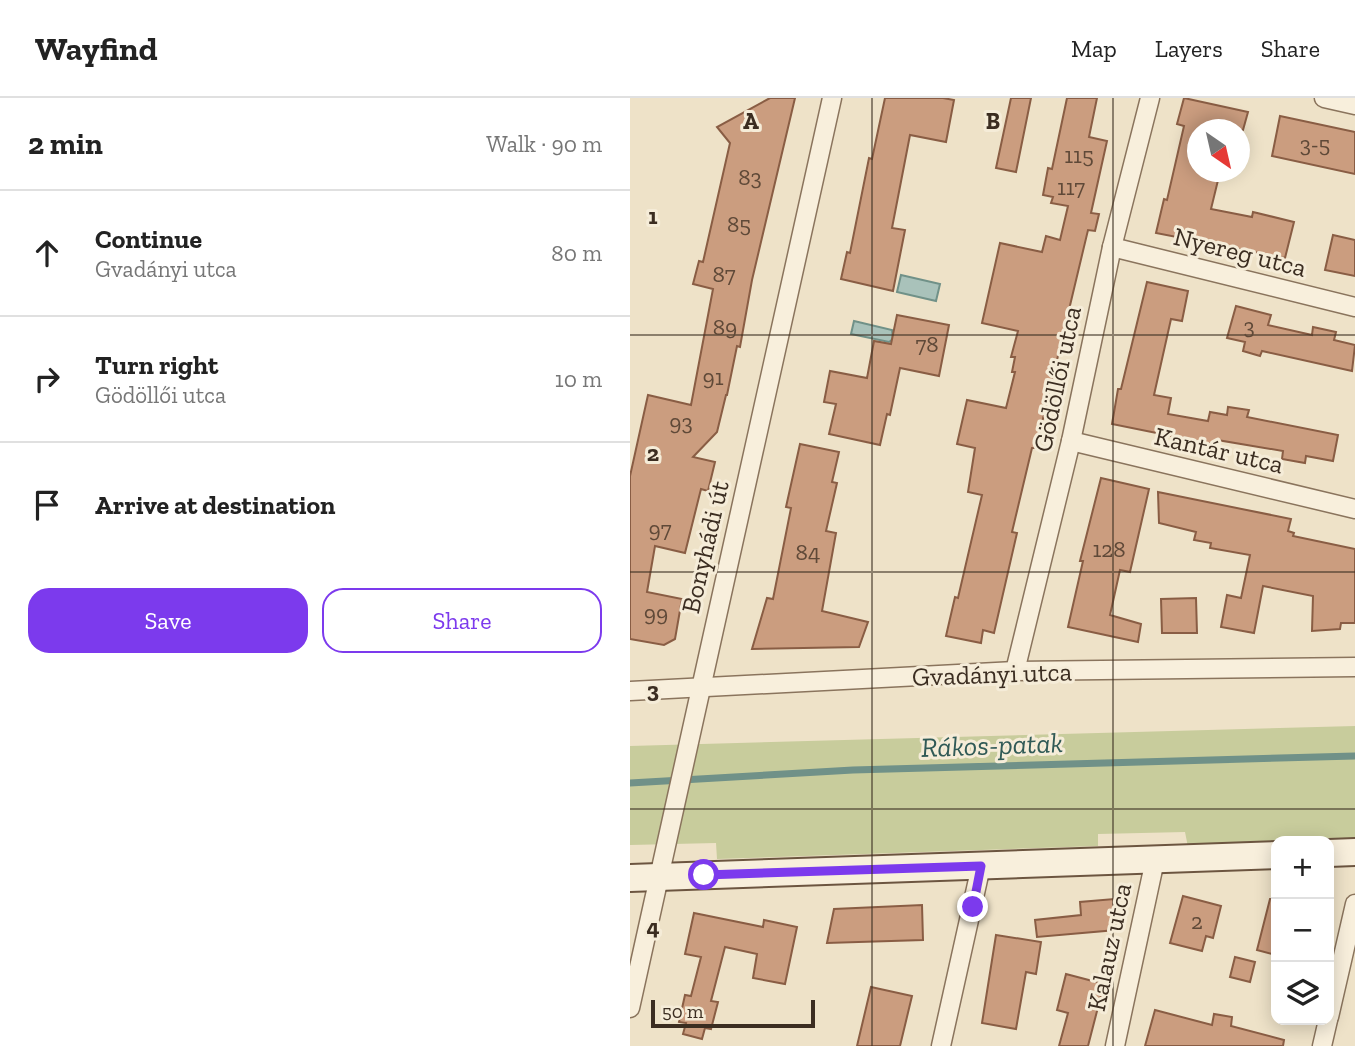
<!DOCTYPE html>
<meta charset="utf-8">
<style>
:root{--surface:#fff;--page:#f2f2f2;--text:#222;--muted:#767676;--line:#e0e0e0;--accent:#7c3aed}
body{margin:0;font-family:"Zilla Slab",serif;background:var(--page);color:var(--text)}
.controls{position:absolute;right:21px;bottom:21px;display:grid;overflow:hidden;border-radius:14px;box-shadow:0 4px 18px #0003}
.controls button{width:63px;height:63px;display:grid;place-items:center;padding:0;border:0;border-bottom:2px solid var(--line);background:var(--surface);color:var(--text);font:35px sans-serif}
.compass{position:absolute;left:557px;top:21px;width:63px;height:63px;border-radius:50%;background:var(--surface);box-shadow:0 4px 18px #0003;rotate:146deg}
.scale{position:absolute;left:21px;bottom:18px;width:164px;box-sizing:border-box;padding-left:7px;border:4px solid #3b2d21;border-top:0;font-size:19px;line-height:24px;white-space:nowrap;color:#3b2d21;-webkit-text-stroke:5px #f5ecd8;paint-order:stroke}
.stop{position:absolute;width:21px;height:21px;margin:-16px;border:5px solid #7c3aed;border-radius:50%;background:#fff}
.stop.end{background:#7c3aed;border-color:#fff;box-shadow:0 2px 7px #0008}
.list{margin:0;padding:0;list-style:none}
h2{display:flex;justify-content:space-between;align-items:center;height:91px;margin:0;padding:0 28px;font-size:30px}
h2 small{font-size:23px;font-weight:400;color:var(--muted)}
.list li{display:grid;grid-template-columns:46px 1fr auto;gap:21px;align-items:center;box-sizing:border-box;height:126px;padding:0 28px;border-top:2px solid var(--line)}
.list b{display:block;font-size:26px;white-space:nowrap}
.list p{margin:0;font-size:23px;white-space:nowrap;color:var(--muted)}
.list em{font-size:23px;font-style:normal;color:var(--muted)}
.actions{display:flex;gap:14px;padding:21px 28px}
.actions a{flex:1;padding:16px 0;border:2px solid var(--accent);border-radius:21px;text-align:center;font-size:24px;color:var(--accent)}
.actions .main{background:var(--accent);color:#fff}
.icon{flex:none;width:38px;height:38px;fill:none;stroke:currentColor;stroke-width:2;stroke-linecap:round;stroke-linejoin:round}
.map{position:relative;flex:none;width:725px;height:948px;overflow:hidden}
header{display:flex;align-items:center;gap:42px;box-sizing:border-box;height:98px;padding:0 35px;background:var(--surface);border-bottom:2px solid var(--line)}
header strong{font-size:33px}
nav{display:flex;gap:38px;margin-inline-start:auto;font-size:24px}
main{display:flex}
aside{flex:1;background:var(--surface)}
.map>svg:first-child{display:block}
.green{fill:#c8cc9c}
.water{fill:#a9c2ba;stroke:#709188;stroke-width:2}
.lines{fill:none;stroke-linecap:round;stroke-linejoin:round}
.stream{stroke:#709188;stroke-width:7}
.building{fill:#cb9d7f;stroke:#895d44;stroke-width:2}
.street-casing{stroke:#8a745d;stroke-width:21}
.secondary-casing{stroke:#6c5540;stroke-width:30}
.street{stroke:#f8efdc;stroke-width:18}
.secondary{stroke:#f8efdc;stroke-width:26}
.route{stroke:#7c3aed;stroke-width:9}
.grid{fill:none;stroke:#3b2d21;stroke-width:2;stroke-opacity:0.55}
.labels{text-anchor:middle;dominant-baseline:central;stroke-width:6;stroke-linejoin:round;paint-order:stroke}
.number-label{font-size:23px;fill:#5f4938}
.street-label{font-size:26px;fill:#3b2d21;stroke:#f5ecd8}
.water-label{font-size:28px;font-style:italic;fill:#305a56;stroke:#f5ecd8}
.grid-label{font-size:23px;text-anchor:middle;font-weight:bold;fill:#3b2d21;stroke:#f5ecd8;stroke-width:6;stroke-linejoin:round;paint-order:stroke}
</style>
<header>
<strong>Wayfind</strong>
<nav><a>Map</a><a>Layers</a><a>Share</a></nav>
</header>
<main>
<aside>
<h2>2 min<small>Walk · 90 m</small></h2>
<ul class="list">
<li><svg class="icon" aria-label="ahead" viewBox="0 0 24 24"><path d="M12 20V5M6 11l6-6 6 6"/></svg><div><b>Continue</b><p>Gvadányi utca</p></div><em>80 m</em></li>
<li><svg class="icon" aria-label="right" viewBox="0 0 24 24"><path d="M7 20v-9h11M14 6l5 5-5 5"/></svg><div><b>Turn right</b><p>Gödöllői utca</p></div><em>10 m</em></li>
<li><svg class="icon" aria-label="arrive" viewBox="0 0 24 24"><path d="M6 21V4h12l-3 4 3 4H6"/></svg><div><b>Arrive at destination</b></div></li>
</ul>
<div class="actions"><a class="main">Save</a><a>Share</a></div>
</aside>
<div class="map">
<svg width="725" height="948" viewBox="0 0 725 948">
<rect width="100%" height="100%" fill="#eee2c8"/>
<!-- green -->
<path class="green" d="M 725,628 L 725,741 L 558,749 L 555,734 L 468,736 L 468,748 L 87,761 L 86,745 L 0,747 L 0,648 Z"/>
<!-- water -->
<g class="water">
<path d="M 271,177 L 310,186 L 306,203 L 267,194 Z"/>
<path d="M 224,223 L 262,232 L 263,241 L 259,244 L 221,236 Z"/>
</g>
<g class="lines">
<!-- stream -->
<path class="stream" d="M 0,685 L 223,672 L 725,658"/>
</g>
<!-- building -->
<g class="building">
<path d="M 140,0 L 165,0 L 122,182 L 110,249 L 107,248 L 97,297 L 96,297 L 87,334 L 63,359 L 85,364 L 78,393 L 71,391 L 55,455 L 25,448 L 17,494 L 52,501 L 45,541 L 34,547 L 0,541 L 0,378 L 18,297 L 61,307 L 83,191 L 63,186 L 69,163 L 73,164 L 100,45 L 87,29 Z"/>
<path d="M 255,0 L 313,0 L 324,2 L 316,44 L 280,37 L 262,130 L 275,132 L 263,193 L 211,181 L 217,154 L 220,155 L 239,60 L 242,61 Z"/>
<path d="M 381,0 L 401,0 L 386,74 L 366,70 Z"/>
<path d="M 437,0 L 467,0 L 459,39 L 477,43 L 461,115 L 469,116 L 465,133 L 458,132 L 406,350 L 402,350 L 382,434 L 387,435 L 364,535 L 353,532 L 351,545 L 316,538 L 325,499 L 328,500 L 352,397 L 338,394 L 345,350 L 327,346 L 337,302 L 376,310 L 385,274 L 382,274 L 385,259 L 381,259 L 388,233 L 352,225 L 370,145 L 412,154 L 416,138 L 430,142 L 438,108 L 421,105 L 423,99 L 413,97 L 418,70 L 422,71 Z"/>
<path d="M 554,0 L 618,14 L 613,32 L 568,32 L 568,74 L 590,74 L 581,111 L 622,119 L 623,114 L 664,124 L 655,160 L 526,135 L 534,101 L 537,102 L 554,28 L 547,26 Z"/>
<path d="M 650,18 L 725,34 L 725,76 L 642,58 Z"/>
<path d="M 703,137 L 725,142 L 725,178 L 695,172 Z"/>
<path d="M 517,184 L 558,193 L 552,223 L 541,221 L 524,297 L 541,300 L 538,316 L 578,323 L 580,314 L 597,317 L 598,309 L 619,312 L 617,319 L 708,337 L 703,363 L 676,358 L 675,365 L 652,361 L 653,353 L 587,342 L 586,347 L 482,326 L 488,291 L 491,291 Z"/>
<path d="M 606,208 L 641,217 L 638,227 L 682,237 L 683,229 L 706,234 L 704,242 L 725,247 L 722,273 L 632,253 L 630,258 L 613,253 L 615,244 L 597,240 Z"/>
<path d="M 267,217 L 319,227 L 309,278 L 270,270 L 260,317 L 257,316 L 250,347 L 199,336 L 206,306 L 194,304 L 200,273 L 237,280 L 244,243 L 261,246 Z"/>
<path d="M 170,346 L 209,354 L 202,384 L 207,385 L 196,433 L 206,435 L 192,513 L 238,524 L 229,549 L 122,551 L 137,500 L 143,501 L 161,410 L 156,409 Z"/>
<path d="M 471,380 L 519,391 L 500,474 L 490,472 L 480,517 L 511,526 L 508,544 L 438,529 L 453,463 L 450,463 Z"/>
<path d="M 528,394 L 661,421 L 658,433 L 664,435 L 663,438 L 725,451 L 725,525 L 711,525 L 710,531 L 682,533 L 683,498 L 633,488 L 624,535 L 591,529 L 597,497 L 611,500 L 620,457 L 580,450 L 581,445 L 564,442 L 566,434 L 529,425 Z"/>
<path d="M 566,500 L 567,535 L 532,535 L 531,501 Z"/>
<path d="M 553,798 L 591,808 L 583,840 L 576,838 L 572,853 L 540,845 Z"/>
<path d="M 484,801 L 486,832 L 407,839 L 405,822 L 451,817 L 450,804 Z"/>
<path d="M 640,801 L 646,801 L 646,857 L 627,852 Z"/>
<path d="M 292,807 L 293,842 L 197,845 L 204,811 Z"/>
<path d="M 64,815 L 133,829 L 134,822 L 167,829 L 155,886 L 123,880 L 127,856 L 95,849 L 81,903 L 88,904 L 81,931 L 75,930 L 72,941 L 53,936 L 56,925 L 49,924 L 55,897 L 61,898 L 71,859 L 55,856 Z"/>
<path d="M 366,837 L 411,844 L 406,876 L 396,874 L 386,931 L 352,925 Z"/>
<path d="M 605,859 L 625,864 L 620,884 L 600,879 Z"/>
<path d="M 436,876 L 474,886 L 458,948 L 429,948 L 438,915 L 427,912 Z"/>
<path d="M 241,889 L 282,898 L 270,948 L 227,948 Z"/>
<path d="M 525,912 L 582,927 L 584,916 L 602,919 L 601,928 L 654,942 L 653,948 L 515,948 Z"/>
</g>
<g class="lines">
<defs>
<g id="street">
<path d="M 694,0 L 725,7"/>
<path d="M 482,149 L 725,209"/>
<path d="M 441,343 L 725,411"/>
<path d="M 385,573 L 441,343 L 482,149 L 520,0"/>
<path d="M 0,593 L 385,573 L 725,569"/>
<path d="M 0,910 L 202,0"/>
<path d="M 699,919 L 725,806"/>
<path d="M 311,948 L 351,768"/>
<path d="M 485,948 L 525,762"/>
<path d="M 692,948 L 698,922"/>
</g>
<g id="secondary">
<path d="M 699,755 L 725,754"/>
<path d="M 0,780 L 646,757"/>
</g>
</defs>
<!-- street casing -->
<use href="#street" class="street-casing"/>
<!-- secondary casing -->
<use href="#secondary" class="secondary-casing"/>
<!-- street -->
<use href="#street" class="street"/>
<!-- secondary -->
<use href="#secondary" class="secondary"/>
</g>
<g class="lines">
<!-- route -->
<path class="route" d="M 74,777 L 351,768 L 343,809"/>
</g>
<!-- grid -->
<path class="grid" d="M 242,0 L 242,948M 483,0 L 483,948M 0,237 L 725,237M 0,474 L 725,474M 0,711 L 725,711"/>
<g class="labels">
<!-- number labels -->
<g class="number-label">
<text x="685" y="46">3-5</text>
<text x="449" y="57">115</text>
<text x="120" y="79">83</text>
<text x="441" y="89">117</text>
<text x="109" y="126">85</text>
<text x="94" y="176">87</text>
<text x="619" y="228">3</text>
<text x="95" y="229">89</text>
<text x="297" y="246">78</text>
<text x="83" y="279">91</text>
<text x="51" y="324">93</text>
<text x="30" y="431">97</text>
<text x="479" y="451">128</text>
<text x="178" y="454">84</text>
<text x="26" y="515">99</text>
<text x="567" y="823">2</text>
</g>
<!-- street labels -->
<g class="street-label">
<text transform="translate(610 154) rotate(14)">Nyereg utca</text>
<text transform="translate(427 281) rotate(-78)">Gödöllői utca</text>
<text transform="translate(589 352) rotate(13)">Kantár utca</text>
<text transform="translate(75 449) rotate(-77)">Bonyhádi út</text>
<text transform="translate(362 576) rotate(-2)">Gvadányi utca</text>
<text transform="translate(479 849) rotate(-78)">Kalauz utca</text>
</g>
<!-- water labels -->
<g class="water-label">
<text transform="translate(362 647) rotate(-2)">Rákos-patak</text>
</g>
</g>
<g class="grid-label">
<text x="121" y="31">A</text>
<text x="363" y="31">B</text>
<text x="23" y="126">1</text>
<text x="23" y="363">2</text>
<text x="23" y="600">3</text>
<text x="23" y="837">4</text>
</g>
</svg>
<div class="controls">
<button>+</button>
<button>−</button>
<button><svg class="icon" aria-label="layers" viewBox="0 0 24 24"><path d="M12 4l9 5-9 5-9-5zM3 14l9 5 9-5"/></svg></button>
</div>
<svg class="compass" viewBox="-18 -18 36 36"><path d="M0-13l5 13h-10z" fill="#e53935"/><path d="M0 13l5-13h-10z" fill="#767676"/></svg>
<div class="scale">50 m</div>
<div class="stop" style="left:74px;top:777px"></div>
<div class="stop end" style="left:343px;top:809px"></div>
</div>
</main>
